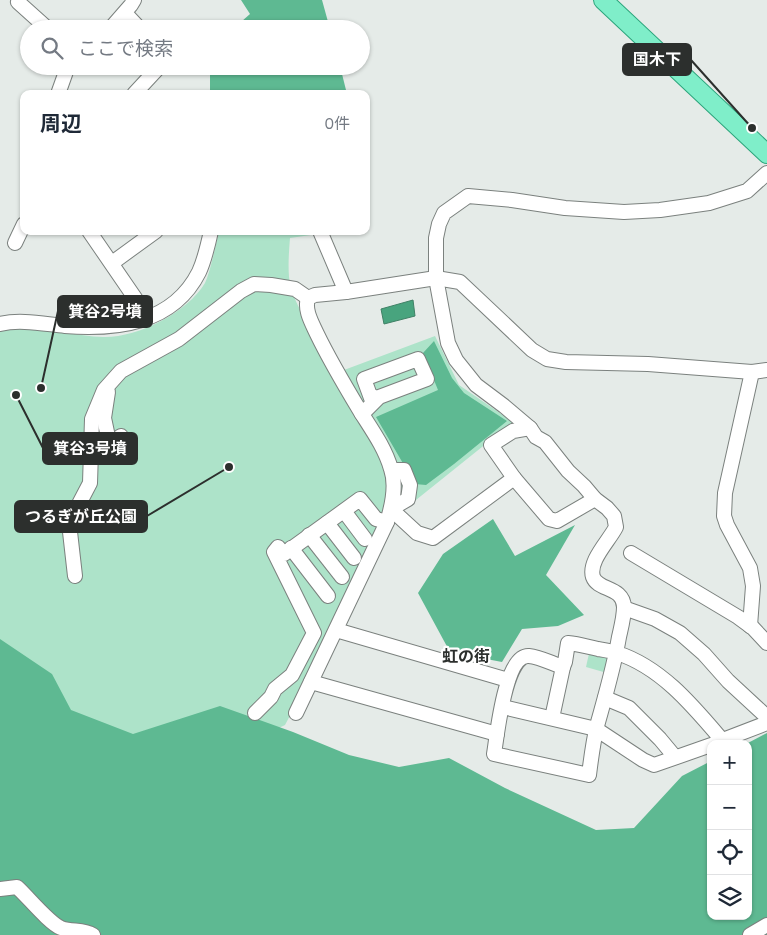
<!DOCTYPE html>
<html lang="ja">
<meta charset="utf-8">
<style>
:root{--surface:#fff;--page:#f2f2f3;--text:#1f2937;--muted:#747a83;--line:#e0e1e3}
body{margin:0;font-family:"Nunito Sans","Noto Sans JP",sans-serif;background:var(--page);color:var(--text)}
.controls{position:absolute;right:15px;bottom:15px;display:grid;overflow:hidden;border-radius:10px;box-shadow:0 1px 4px #0004}
.controls button{width:45px;height:45px;display:grid;place-items:center;padding:0;border:0;border-bottom:1px solid var(--line);background:var(--surface);color:var(--text);font:25px sans-serif}
.list{margin:0;padding:0;list-style:none}
h2{display:flex;justify-content:space-between;align-items:center;height:65px;margin:0;padding:0 20px;font-size:21px}
h2 small{font-size:16px;font-weight:400;color:var(--muted)}
.icon{flex:none;width:28px;height:28px;fill:none;stroke:currentColor;stroke-width:2;stroke-linecap:round;stroke-linejoin:round}
.map{position:relative;flex:none;width:767px;height:935px;overflow:hidden}
.search{position:absolute;background:var(--surface);box-shadow:0 1px 4px #0004;left:20px;top:20px;width:350px;height:55px;display:flex;align-items:center;gap:12px;box-sizing:border-box;padding:0 18px;border-radius:28px;color:var(--muted);font-size:19px}
.panel{position:absolute;background:var(--surface);box-shadow:0 1px 4px #0004;left:20px;top:90px;width:350px;height:145px;border-radius:10px}
.map>svg:first-child{display:block}
.green{fill:#ade3c9}
.forest{fill:#5eb992}
.water{fill:#48a47e;stroke:#408166}
.lines{fill:none;stroke-linecap:round;stroke-linejoin:round}
.minor-casing{stroke:#7b817e;stroke-width:16}
.major-casing{stroke:#2ba47b;stroke-width:20}
.minor{stroke:#fff;stroke-width:14}
.major{stroke:#7feec9;stroke-width:18}
.labels{text-anchor:middle;dominant-baseline:central;stroke-width:4.5;stroke-linejoin:round;paint-order:stroke}
.neighbourhood-label{font-size:16px;font-weight:bold;fill:#2c2f2d;stroke:#fff}
.leader{fill:none;stroke:#2c2f2d;stroke-width:2}
.callout-dot{fill:#2c2f2d;stroke:#fff;stroke-width:2}
.callout{fill:#2c2f2d;stroke:#2c2f2d;stroke-width:2}
.callout-label{font-size:16px;text-anchor:middle;font-weight:bold;fill:#fff}
</style>
<div class="map">
<svg width="767" height="935" viewBox="0 0 767 935">
<rect width="100%" height="100%" fill="#e5ebe8"/>
<!-- green -->
<g class="green">
<path d="M 219,231 L 317,231 L 318,234 L 290,238 C 289,250 288,264 289,277 C 292,310 325,344 344,370 L 435,336 L 459,385 L 513,422 L 401,512 L 389,527 L 285,725 L 185,774 L 0,698 L 0,330 C 32,323 71,336 103,337 C 137,338 187,313 205,283 C 210,273 216,244 219,231 Z"/>
<path d="M 590,649 L 612,656 L 607,673 L 586,667 Z"/>
</g>
<!-- forest -->
<g class="forest">
<path d="M 241,0 L 322,0 L 330,29 L 233,29 L 250,14 Z"/>
<path d="M 210,66 L 340,66 L 347,94 L 210,94 Z"/>
<path d="M 434,341 L 452,378 L 464,393 L 507,421 L 454,464 L 426,485 L 415,484 L 376,417 L 438,390 L 423,353 Z"/>
<path d="M 493,519 L 515,556 L 575,525 L 546,575 L 584,615 L 558,626 L 522,629 L 502,662 L 450,652 L 418,593 L 443,554 Z"/>
<path d="M 0,639 L 52,674 L 71,710 L 133,734 L 220,706 L 293,732 L 349,755 L 399,767 L 449,758 L 505,788 L 596,830 L 634,828 L 682,776 L 711,761 L 711,916 L 748,916 L 748,744 L 746,744 L 767,733 L 767,935 L 0,935 Z"/>
</g>
<!-- water -->
<path class="water" d="M 413,300 L 415,316 L 384,324 L 381,309 Z"/>
<g class="lines">
<defs>
<g id="minor">
<path d="M 19,0 L 18,2 L 48,29"/>
<path d="M 125,13 L 140,29"/>
<path d="M 110,29 L 131,5 L 134,0"/>
<path d="M 58,94 L 68,66"/>
<path d="M 134,94 L 160,66"/>
<path d="M 89,231 L 148,317"/>
<path d="M 320,231 L 346,292"/>
<path d="M 15,243 L 24,224"/>
<path d="M 112,263 L 156,231"/>
<path d="M 0,324 C 20,319 44,324 65,326 C 116,330 173,324 199,272 C 205,259 208,245 211,231"/>
<path d="M 108,392 L 104,418 L 108,437 L 115,441 L 121,436"/>
<path d="M 362,414 L 379,397 L 427,379 L 418,359 L 364,379 L 371,398 L 379,397"/>
<path d="M 530,428 L 513,431 L 491,445 L 514,478 L 549,519 L 557,521 L 595,499"/>
<path d="M 391,509 L 417,533 L 433,538 L 514,478"/>
<path d="M 391,509 L 408,499 L 410,485 L 404,470 L 392,470"/>
<path d="M 344,511 L 365,539"/>
<path d="M 327,523 L 354,558"/>
<path d="M 309,535 L 342,577"/>
<path d="M 291,548 L 328,596"/>
<path d="M 631,553 L 738,617 L 753,628 L 767,643"/>
<path d="M 75,576 L 69,523 L 90,483 L 92,419 L 104,390 L 121,371 L 179,339 L 241,291 L 254,284 L 271,285 L 295,289 L 308,298"/>
<path d="M 624,608 L 655,619 L 680,633 L 704,654 L 728,681 L 767,717"/>
<path d="M 750,626 L 753,586 L 750,568 L 727,525 L 724,516 L 725,493 L 752,372"/>
<path d="M 336,630 L 508,680"/>
<path d="M 311,682 L 497,734"/>
<path d="M 605,698 L 629,708 L 660,739 L 675,757"/>
<path d="M 503,707 L 596,729 L 643,760 L 654,765 L 711,745"/>
<path d="M 255,713 L 271,697 L 275,689 L 292,675 L 314,633 L 274,552 L 278,547 L 284,554 L 360,499 L 376,519 L 387,522"/>
<path d="M 296,713 L 387,522 C 392,506 397,486 391,469 C 385,448 372,430 360,411 C 345,386 330,361 317,334 C 312,323 304,310 308,298 L 315,295 L 346,292 L 436,278 L 460,282 L 532,350 L 547,359 L 566,362 L 648,364 L 752,372 L 767,370"/>
<path d="M 552,718 L 563,667"/>
<path d="M 722,740 C 693,706 661,667 617,653 C 611,651 604,650 598,649 C 588,647 579,644 568,643 L 565,662 L 563,667 C 553,664 540,657 529,656 C 505,654 497,736 494,754 L 589,775 C 591,759 593,742 597,726 C 605,697 614,667 619,637 C 621,628 624,617 624,607 C 623,586 598,591 593,577 C 588,561 609,541 616,527 L 614,516 L 607,508 L 595,499 L 584,486 L 568,471 L 545,442 L 536,437 L 530,428 L 504,406 L 476,385 L 456,360 L 448,343 L 436,278 L 436,238 L 439,224 L 444,213 L 468,196 L 512,200 L 565,208 L 624,212 L 660,210 L 709,203 L 747,191 L 767,173"/>
<path d="M 715,743 L 767,723"/>
<path d="M 0,889 L 17,887 C 28,897 49,923 61,928 C 72,932 83,929 93,935"/>
<path d="M 750,935 L 767,925"/>
</g>
<path id="major" d="M 603,0 L 767,154"/>
</defs>
<!-- minor casing -->
<use href="#minor" class="minor-casing"/>
<!-- major casing -->
<use href="#major" class="major-casing"/>
<!-- minor -->
<use href="#minor" class="minor"/>
<!-- major -->
<use href="#major" class="major"/>
</g>
<g class="labels">
<!-- neighbourhood labels -->
<g class="neighbourhood-label">
<text x="466" y="657">虹の街</text>
</g>
</g>
<!-- callouts -->
<path class="leader" d="M752 128L691 60M41 388L58 311M16 395L43 448M229 467L147 516"/>
<g class="callout-dot">
<circle cx="752" cy="128" r="5"/>
<circle cx="41" cy="388" r="5"/>
<circle cx="16" cy="395" r="5"/>
<circle cx="229" cy="467" r="5"/>
</g>
<g class="callout">
<rect x="623" y="44" width="68" height="31" rx="5"/>
<rect x="58" y="296" width="94" height="31" rx="5"/>
<rect x="43" y="433" width="94" height="31" rx="5"/>
<rect x="15" y="501" width="132" height="31" rx="5"/>
</g>
<g class="callout-label">
<text x="657" y="65">国木下</text>
<text x="105" y="317">箕谷2号墳</text>
<text x="90" y="454">箕谷3号墳</text>
<text x="81" y="522">つるぎが丘公園</text>
</g>
</svg>
<div class="controls">
<button>+</button>
<button>−</button>
<button><svg class="icon" aria-label="locate" viewBox="0 0 24 24"><circle cx="12" cy="12" r="6"/><path d="M12 2v4M12 18v4M2 12h4M18 12h4"/></svg></button>
<button><svg class="icon" aria-label="layers" viewBox="0 0 24 24"><path d="M12 4l9 5-9 5-9-5zM3 14l9 5 9-5"/></svg></button>
</div>
<div class="search"><svg class="icon" aria-label="search" viewBox="0 0 24 24"><circle cx="10" cy="10" r="6"/><path d="M15 15l6 6"/></svg>ここで検索</div>
<section class="panel">
<h2>周辺<small>0件</small></h2>
<ul class="list">
</ul>
</section>
</div>
